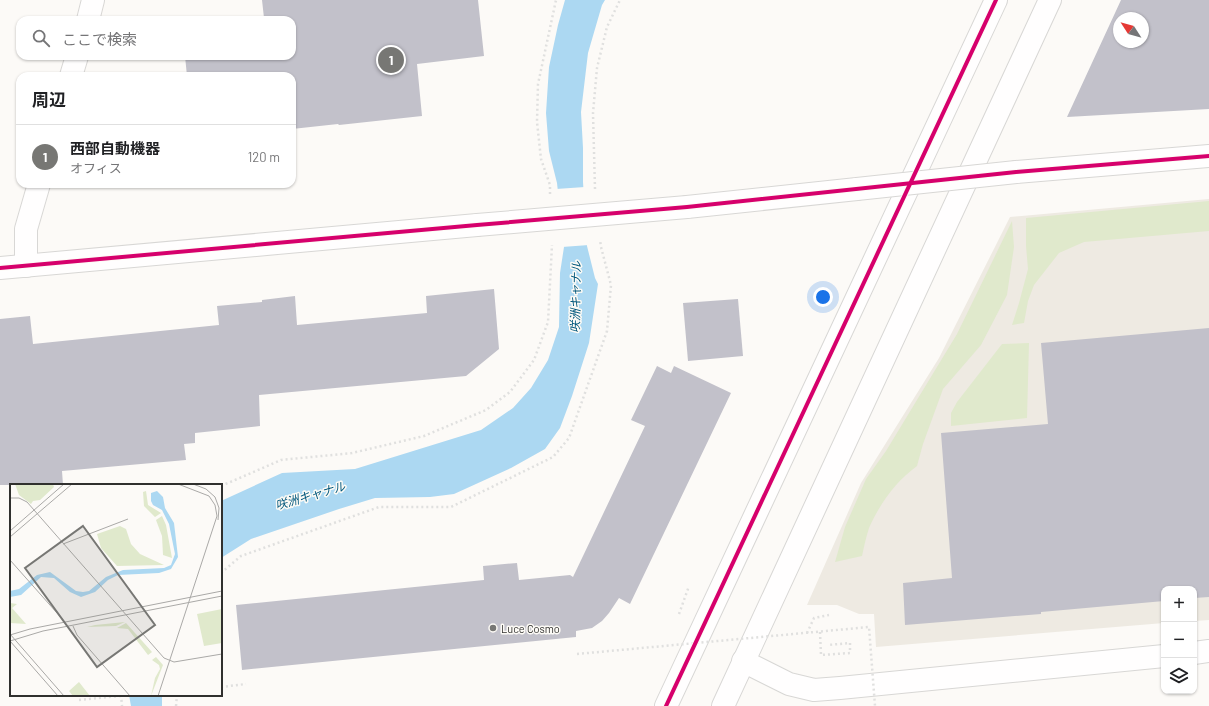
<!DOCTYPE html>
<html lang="ja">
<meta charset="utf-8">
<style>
:root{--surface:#fff;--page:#f6f6f6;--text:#202124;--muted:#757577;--line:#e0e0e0;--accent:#777774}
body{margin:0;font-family:Barlow,"Noto Sans JP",sans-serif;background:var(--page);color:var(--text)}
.controls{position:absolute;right:12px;bottom:12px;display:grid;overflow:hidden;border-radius:8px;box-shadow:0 1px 3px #0004}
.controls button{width:36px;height:36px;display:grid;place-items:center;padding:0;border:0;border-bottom:1px solid var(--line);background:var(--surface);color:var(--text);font:20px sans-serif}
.compass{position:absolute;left:1113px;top:12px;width:36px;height:36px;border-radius:50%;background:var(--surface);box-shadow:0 1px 3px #0004;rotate:306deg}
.you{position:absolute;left:823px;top:297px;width:14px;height:14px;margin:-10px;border:3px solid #fff;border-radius:50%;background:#1a73e8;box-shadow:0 0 0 6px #1a73e833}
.badge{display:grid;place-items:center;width:26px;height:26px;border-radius:50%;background:var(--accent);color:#fff;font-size:13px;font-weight:700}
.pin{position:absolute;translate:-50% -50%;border:2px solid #fff;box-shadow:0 1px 4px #0006}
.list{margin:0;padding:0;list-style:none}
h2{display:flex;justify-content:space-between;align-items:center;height:52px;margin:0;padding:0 16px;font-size:17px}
h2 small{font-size:13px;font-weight:400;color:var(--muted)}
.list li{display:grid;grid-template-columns:26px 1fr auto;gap:12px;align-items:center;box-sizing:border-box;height:64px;padding:0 16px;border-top:1px solid var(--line)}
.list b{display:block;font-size:15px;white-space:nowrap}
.list p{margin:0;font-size:13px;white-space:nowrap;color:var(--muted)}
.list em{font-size:13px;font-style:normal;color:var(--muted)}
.icon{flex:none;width:22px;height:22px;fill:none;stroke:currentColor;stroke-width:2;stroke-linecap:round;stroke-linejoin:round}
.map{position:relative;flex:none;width:1209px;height:706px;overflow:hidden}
.search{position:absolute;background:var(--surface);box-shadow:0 1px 3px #0004;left:16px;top:16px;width:280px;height:44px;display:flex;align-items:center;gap:10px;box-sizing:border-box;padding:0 14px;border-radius:12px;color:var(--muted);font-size:15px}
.panel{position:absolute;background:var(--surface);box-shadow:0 1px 3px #0004;left:16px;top:72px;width:280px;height:116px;border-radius:12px}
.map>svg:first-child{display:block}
.built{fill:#eeeae2}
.green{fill:#e0e9cc}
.water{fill:#acd8f2}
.pier{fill:#fcfaf7}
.building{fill:#c2c1ca;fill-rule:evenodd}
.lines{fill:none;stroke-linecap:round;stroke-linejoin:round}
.minor-casing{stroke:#d8d7d5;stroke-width:24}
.path{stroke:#e0e0df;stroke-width:2.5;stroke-dasharray:2 3;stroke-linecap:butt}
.minor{stroke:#fffefe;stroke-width:22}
.minor-bridge-casing{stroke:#d8d7d5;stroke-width:24;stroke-linecap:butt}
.path-bridge{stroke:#e0e0df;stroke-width:2.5;stroke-dasharray:2 3;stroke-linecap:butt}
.minor-bridge{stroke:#fffefe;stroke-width:22}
.cycleway-casing{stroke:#fdfbf6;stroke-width:6}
.cycleway{stroke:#d6006c;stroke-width:4}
.poi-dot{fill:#777774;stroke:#fdfbf6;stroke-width:1.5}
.labels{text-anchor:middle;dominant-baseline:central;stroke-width:3;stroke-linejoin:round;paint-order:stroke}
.poi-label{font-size:11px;fill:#30302e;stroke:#fdfbf6;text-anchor:start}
.water-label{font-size:12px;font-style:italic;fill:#01577c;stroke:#fdfbf6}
.inset-road{fill:none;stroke:#aaa9a7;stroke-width:1}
.view{fill:#777774;fill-opacity:0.15;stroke:#777774;stroke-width:2}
.inset-edge{fill:none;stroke:#30302e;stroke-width:2}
</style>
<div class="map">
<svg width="1209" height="706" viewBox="0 0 1209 706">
<rect width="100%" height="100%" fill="#fcfaf7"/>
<!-- built -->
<path class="built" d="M 1209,199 L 1209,620 L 1194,621 L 1194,589 L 1164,589 L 1164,623 L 876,647 L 874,614 L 859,614 L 837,605 L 807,605 L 861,483 L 939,358 L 1010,217 Z"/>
<!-- green -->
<g class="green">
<path d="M 1209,201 L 1209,231 L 1084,242 L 1059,253 L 1034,285 L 1028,301 L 1024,323 L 1012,325 L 1019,303 L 1028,269 L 1026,246 L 1026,218 Z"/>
<path d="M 1012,221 L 1014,247 L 1007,295 L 981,345 L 943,389 L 923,444 L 917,466 C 896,481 879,505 869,528 C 866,537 864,547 862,556 L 835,562 L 845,527 L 866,479 L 886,451 L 957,334 Z"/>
<path d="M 1029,343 L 1027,418 L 951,426 L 951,413 L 957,402 L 1002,344 Z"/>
</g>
<!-- water -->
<g class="water">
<path d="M 565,0 L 605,0 L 602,5 L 588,53 L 581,112 L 583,148 L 583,182 L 587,246 L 595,278 L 598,284 L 589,343 L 572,396 L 560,428 L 545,449 L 511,468 L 454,494 L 430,497 L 375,498 L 339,509 L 251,539 L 221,558 L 221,501 L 282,473 L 355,469 L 481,430 L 513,408 L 531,388 L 548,360 L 559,327 L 560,273 L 564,247 L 557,183 L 549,151 L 546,113 L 549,67 L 558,25 Z"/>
<path d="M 129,695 L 162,695 L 162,706 L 131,706 Z"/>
</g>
<!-- pier -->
<path class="pier" d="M 585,187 L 589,245 L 562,247 L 556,189 Z"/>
<!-- building -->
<g class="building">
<path d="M 262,0 L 478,0 L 484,56 L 417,64 L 422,116 L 339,125 L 338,124 L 292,129 L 292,76 L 187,76 L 185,56 L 292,56 L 292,20 L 245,20 L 264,18 Z"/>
<path d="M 1121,0 L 1209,0 L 1209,109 L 1067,117 ZM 1119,18 L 1143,18 L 1143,42 L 1119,42 Z"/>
<path d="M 494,289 L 499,349 L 466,376 L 259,395 L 260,426 L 195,433 L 195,443 L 184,444 L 186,460 L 62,471 L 63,485 L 0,485 L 0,319 L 30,316 L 33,344 L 219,325 L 217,306 L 262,302 L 262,300 L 295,296 L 297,325 L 427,313 L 426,296 Z"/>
<path d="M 738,299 L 743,356 L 688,361 L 683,303 Z"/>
<path d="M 1209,328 L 1209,597 L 1194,598 L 1194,589 L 1164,589 L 1164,601 L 1041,612 L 1041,614 L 905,625 L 903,583 L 952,578 L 941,433 L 1048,424 L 1041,343 Z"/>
<path d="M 657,366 L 671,373 L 674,366 L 731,393 L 630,604 L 619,598 L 609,613 L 602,621 L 592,628 L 576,631 L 576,637 L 242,670 L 236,605 L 484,580 L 483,566 L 517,563 L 519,580 L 570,575 L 573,577 L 645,426 L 631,420 Z"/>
</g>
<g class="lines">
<defs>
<g id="minor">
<path d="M 88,20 L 93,0"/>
<path d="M 71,76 L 77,56"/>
<path d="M 1016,172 L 1209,156"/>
<path d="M 687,207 L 857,189"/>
<path d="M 26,266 L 26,229 L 39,184"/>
<path d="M 0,268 L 477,225"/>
<path d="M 1194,653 L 1209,651"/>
<path d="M 743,661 L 789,684 L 814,690 L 840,688 L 1164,656"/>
<path d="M 666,706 L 996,0"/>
<path d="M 723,706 L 1050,0"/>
</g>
</defs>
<!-- minor casing -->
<use href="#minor" class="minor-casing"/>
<!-- path -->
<g class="path">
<path d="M 595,189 L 593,113 L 597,68 L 607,27 L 620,0"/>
<path d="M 550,194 L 550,185 L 541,159 L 537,122 L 538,84 L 556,0"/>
<path d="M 221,486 L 281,460 L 352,453 L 424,436 L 486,410 L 510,392 L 534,360 L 548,322 L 552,245"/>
<path d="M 221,573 L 241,556 L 379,507 L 451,507 L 553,457 L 569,438 L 607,331 L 611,285 L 601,247 L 600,240"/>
<path d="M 679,614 L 689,586"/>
<path d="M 820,632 L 821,655 L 850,653 L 850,643 L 828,645"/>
<path d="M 807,633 L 814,618 L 829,615"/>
<path d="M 221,687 L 246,684"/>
<path d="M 121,695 L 122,706"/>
<path d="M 176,706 L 177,695"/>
</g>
<!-- minor -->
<use href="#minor" class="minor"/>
<defs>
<g id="minor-bridge">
<path d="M 857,189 L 1016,172"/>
<path d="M 477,225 L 687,207"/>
</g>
</defs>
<!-- minor-bridge casing -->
<use href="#minor-bridge" class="minor-bridge-casing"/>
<!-- path-bridge -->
<g class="path-bridge">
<path d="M 577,654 L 869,627 L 875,706"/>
<path d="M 79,700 L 130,695"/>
</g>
<!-- minor-bridge -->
<use href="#minor-bridge" class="minor-bridge"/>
<defs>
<g id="cycleway">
<path d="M 0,268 L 477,225 L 687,207 L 1016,172 L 1209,156"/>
<path d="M 666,706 L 996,0"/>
</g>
</defs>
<!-- cycleway casing -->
<use href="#cycleway" class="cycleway-casing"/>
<!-- cycleway -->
<use href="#cycleway" class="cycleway"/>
</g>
<!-- markers -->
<circle class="poi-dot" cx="493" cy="628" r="4"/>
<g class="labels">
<!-- poi labels -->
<g class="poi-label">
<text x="501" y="628">Luce Cosmo</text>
</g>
<!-- water labels -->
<g class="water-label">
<text transform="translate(575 297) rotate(-89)">咲洲キャナル</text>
<text transform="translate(310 495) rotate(-16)">咲洲キャナル</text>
</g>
</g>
<!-- overview -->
<g transform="translate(10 484)">
<rect width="212" height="212" fill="#fcfaf7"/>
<path d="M 5,0 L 43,0 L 44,3 L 30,16 L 23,17 L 21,20 L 9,11 ZM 136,7 L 138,21 L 151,29 L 145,33 L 134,22 L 133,8 ZM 152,32 L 156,41 L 162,74 L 153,71 L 152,52 L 146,36 ZM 110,42 L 116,45 L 121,60 L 130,70 L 154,81 L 107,82 L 91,64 L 87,50 ZM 0,119 L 7,120 L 2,124 L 16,140 L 0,139 ZM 212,125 L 212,159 L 194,162 L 187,130 ZM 115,138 L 106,142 L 77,143 L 85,141 ZM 116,139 L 142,168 L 138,171 L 118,145 L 107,144 ZM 146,173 L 153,181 L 141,212 L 145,194 L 150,185 L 149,181 L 142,176 ZM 69,198 L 80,212 L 63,212 L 59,207 Z" fill="#e0e9cc"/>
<path d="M 147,7 L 153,13 L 155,24 L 164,39 L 168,73 L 161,85 L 149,89 L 108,91 L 98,96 L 85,108 L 71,113 L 60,108 L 44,94 L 31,93 L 11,111 L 0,113 L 0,107 L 9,105 L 27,91 L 40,88 L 66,107 L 73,108 L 79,107 L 96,93 L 113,86 L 154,84 L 161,81 L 165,70 L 159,40 L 152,26 L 143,21 L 141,17 L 141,9 Z" fill="#acd8f2"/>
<path class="inset-road" d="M 183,0 L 196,5 L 205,13 L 209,24 L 208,36M 0,14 L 9,14 L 17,18 L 154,174 L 164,178 L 212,170M 0,47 L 54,0M 0,53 L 62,0M 53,60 L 118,35M 0,76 L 55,138M 63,142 L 67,151 L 120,212M 0,150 L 54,212M 0,151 L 20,145 L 212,107M 0,157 L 33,147 L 212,112M 0,157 L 48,212M 148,212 L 207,32 L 205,21 L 199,12 L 168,0"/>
<path class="view" d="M 73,42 L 145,141 L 87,183 L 15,84 Z"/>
<rect width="212" height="212" class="inset-edge"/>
</g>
</svg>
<div class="controls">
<button>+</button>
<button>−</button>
<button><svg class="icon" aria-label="layers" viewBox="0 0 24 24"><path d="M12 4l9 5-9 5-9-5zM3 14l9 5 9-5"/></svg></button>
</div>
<svg class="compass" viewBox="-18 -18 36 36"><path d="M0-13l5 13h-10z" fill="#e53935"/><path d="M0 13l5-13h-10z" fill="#757577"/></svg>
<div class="you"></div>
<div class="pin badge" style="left:391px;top:60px">1</div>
<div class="search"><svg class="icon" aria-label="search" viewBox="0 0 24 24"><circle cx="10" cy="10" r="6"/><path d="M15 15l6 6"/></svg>ここで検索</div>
<section class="panel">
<h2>周辺<small></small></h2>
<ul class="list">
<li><span class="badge">1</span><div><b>西部自動機器</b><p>オフィス</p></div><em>120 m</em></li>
</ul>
</section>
</div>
